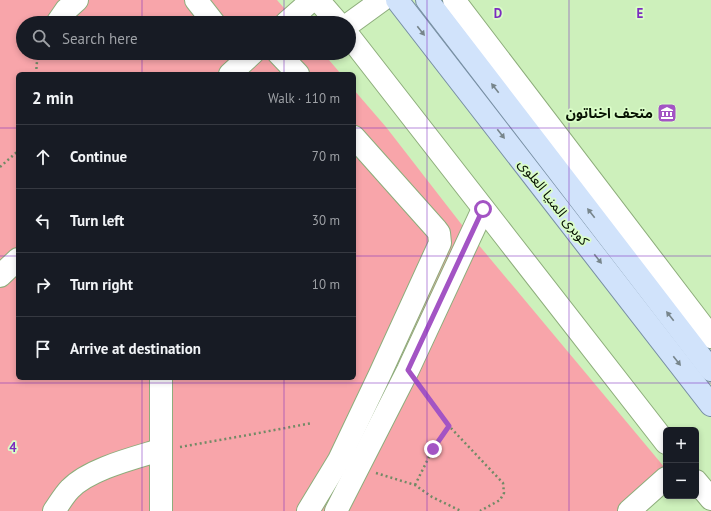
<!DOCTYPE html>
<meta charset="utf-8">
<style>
:root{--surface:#171b24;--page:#20242c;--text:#f1f3f6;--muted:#9ea1a6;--line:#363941}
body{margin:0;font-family:"PT Sans","Noto Sans Arabic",sans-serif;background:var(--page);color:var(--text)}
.controls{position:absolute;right:12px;bottom:12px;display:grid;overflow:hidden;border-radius:6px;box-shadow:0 2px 6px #0003}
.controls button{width:36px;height:36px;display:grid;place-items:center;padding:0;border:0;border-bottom:1px solid var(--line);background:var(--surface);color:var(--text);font:20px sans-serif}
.stop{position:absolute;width:12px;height:12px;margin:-9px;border:3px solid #a354c4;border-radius:50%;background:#fff}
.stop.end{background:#a354c4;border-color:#fff;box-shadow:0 1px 4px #0008}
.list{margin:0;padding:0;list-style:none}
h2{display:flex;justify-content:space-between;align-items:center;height:52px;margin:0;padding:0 16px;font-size:17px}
h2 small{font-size:13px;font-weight:400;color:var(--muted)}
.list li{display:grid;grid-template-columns:26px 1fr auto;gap:12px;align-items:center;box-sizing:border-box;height:64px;padding:0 16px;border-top:1px solid var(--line)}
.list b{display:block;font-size:15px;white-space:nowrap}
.list em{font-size:13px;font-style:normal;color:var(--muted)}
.icon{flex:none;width:22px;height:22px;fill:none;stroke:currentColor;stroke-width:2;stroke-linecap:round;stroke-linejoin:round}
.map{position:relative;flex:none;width:711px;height:511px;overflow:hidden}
.search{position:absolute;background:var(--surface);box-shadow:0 2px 6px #0003;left:16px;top:16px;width:340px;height:44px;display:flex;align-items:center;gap:10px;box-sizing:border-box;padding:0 14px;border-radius:22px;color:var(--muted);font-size:15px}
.panel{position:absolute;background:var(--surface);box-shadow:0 2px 6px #0003;left:16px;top:72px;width:340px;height:308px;border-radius:6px}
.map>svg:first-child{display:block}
.green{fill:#f8a5aa}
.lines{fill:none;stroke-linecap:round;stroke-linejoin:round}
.minor-casing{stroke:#8dad7b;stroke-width:24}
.major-casing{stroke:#778ea3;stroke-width:24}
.path{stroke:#728a66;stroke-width:2.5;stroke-dasharray:2 3;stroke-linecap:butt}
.minor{stroke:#fff;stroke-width:22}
.major{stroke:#d1e3fb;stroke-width:22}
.oneway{fill:#77858b}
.route{stroke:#a354c4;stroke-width:5}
.grid{fill:none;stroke:#7b2cbf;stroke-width:1;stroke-opacity:0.55}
.labels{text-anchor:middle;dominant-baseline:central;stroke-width:3.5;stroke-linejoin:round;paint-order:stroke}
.poi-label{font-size:14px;font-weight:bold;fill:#081303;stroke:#dafdc8;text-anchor:end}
.street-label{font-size:14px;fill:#081303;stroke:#dafdc8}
.grid-label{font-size:13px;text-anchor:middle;font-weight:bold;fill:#7b2cbf;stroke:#dafdc8;stroke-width:3.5;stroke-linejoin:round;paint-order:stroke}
</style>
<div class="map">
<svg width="711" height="511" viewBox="0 0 711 511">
<rect width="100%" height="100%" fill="#cdf0bb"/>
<!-- green -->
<path class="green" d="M 0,0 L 277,0 L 297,23 L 23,23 L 23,53 L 323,53 L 341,74 L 18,74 L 18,378 L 354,378 L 354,90 L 386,127 L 462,225 L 665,468 L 618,511 L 0,511 Z"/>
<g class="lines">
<defs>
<g id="minor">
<path d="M 196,0 L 214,23"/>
<path d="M 318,0 L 338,23"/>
<path d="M 454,0 L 711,337"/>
<path d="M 57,23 L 66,10 L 77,0"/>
<path d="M 286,23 L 312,0"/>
<path d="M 349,24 L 382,0"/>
<path d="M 349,36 C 454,172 561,307 666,443"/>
<path d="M 278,53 L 298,74"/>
<path d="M 230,74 L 253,53"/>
<path d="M 0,276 L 18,259"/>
<path d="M 161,378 L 161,511"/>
<path d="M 696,481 L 711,499"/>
<path d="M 54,511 C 59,504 64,495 70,489 C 89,469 134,458 160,450"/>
<path d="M 308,511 L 339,460 L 380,374 L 440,243 L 439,233 L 436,229 L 354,137"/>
<path d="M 336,511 L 408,370 L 483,209"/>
<path d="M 629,511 L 666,478"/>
</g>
<g id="major">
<path d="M 397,0 L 711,405"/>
<path d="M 427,0 L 711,370"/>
</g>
</defs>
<!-- minor casing -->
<use href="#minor" class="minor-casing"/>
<!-- major casing -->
<use href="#major" class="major-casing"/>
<!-- path -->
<g class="path">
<path d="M 36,74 L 37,61 L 40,53"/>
<path d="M 0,167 L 18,151"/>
<path d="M 421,388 L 449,426 L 503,483 L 504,493 L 500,500 L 480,511"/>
<path d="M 180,447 L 248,435 L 312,423"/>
<path d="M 376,473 L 415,485 L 432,497 L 461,511"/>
<path d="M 415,485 L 433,449 L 449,426"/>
</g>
<!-- minor -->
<use href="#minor" class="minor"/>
<!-- major -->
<use href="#major" class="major"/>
</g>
<!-- one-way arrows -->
<defs><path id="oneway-solid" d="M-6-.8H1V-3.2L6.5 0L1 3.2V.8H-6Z"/></defs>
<g class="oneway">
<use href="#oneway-solid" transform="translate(421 31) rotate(52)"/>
<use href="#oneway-solid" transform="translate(495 88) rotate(-128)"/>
<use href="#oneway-solid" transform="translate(501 134) rotate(52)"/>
<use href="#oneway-solid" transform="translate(591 213) rotate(-128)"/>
<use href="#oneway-solid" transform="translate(598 259) rotate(52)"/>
<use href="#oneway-solid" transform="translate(670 316) rotate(-128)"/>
<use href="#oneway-solid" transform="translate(677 361) rotate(52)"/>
</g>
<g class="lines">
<!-- route -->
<path class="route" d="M 433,449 L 449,426 L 408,370 L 483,209"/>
</g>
<!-- grid -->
<path class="grid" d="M 142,0 L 142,23M 284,0 L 284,23M 427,0 L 427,511M 569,0 L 569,511M 142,53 L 142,74M 284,53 L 284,74M 0,128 L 18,128M 354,128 L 711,128M 0,256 L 18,256M 354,256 L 711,256M 142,378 L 142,511M 284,378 L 284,511M 0,383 L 711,383"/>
<!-- icons -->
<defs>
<symbol id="museum-square" viewBox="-11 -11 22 22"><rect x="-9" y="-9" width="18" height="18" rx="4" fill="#a354c4" stroke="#dafdc8"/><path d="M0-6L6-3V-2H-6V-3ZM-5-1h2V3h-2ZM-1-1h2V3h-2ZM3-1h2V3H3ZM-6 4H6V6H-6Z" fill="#fff"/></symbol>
</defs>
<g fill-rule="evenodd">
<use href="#museum-square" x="656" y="102" width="22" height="22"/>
</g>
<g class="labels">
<!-- poi labels -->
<g class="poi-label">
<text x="653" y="113">متحف اخناتون</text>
</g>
<!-- street labels -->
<g class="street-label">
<text transform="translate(554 202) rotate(52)">كوبرى المنيا العلوى</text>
</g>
</g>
<g class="grid-label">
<text x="498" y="18">D</text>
<text x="640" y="18">E</text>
<text x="13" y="452">4</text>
</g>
</svg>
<div class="controls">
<button>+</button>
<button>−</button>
</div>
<div class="stop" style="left:483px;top:209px"></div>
<div class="stop end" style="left:433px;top:449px"></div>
<div class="search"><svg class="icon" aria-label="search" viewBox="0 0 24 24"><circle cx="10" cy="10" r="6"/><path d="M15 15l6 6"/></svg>Search here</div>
<section class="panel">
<h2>2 min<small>Walk · 110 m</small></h2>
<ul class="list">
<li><svg class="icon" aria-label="ahead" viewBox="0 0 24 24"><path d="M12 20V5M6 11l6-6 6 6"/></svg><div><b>Continue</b></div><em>70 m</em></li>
<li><svg class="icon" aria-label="left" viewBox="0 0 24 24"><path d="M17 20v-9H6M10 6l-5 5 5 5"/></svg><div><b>Turn left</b></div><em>30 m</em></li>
<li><svg class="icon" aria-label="right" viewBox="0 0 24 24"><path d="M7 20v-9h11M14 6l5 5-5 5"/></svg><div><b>Turn right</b></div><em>10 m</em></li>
<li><svg class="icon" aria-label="arrive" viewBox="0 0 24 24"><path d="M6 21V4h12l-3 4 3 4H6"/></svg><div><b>Arrive at destination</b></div></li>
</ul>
</section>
</div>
